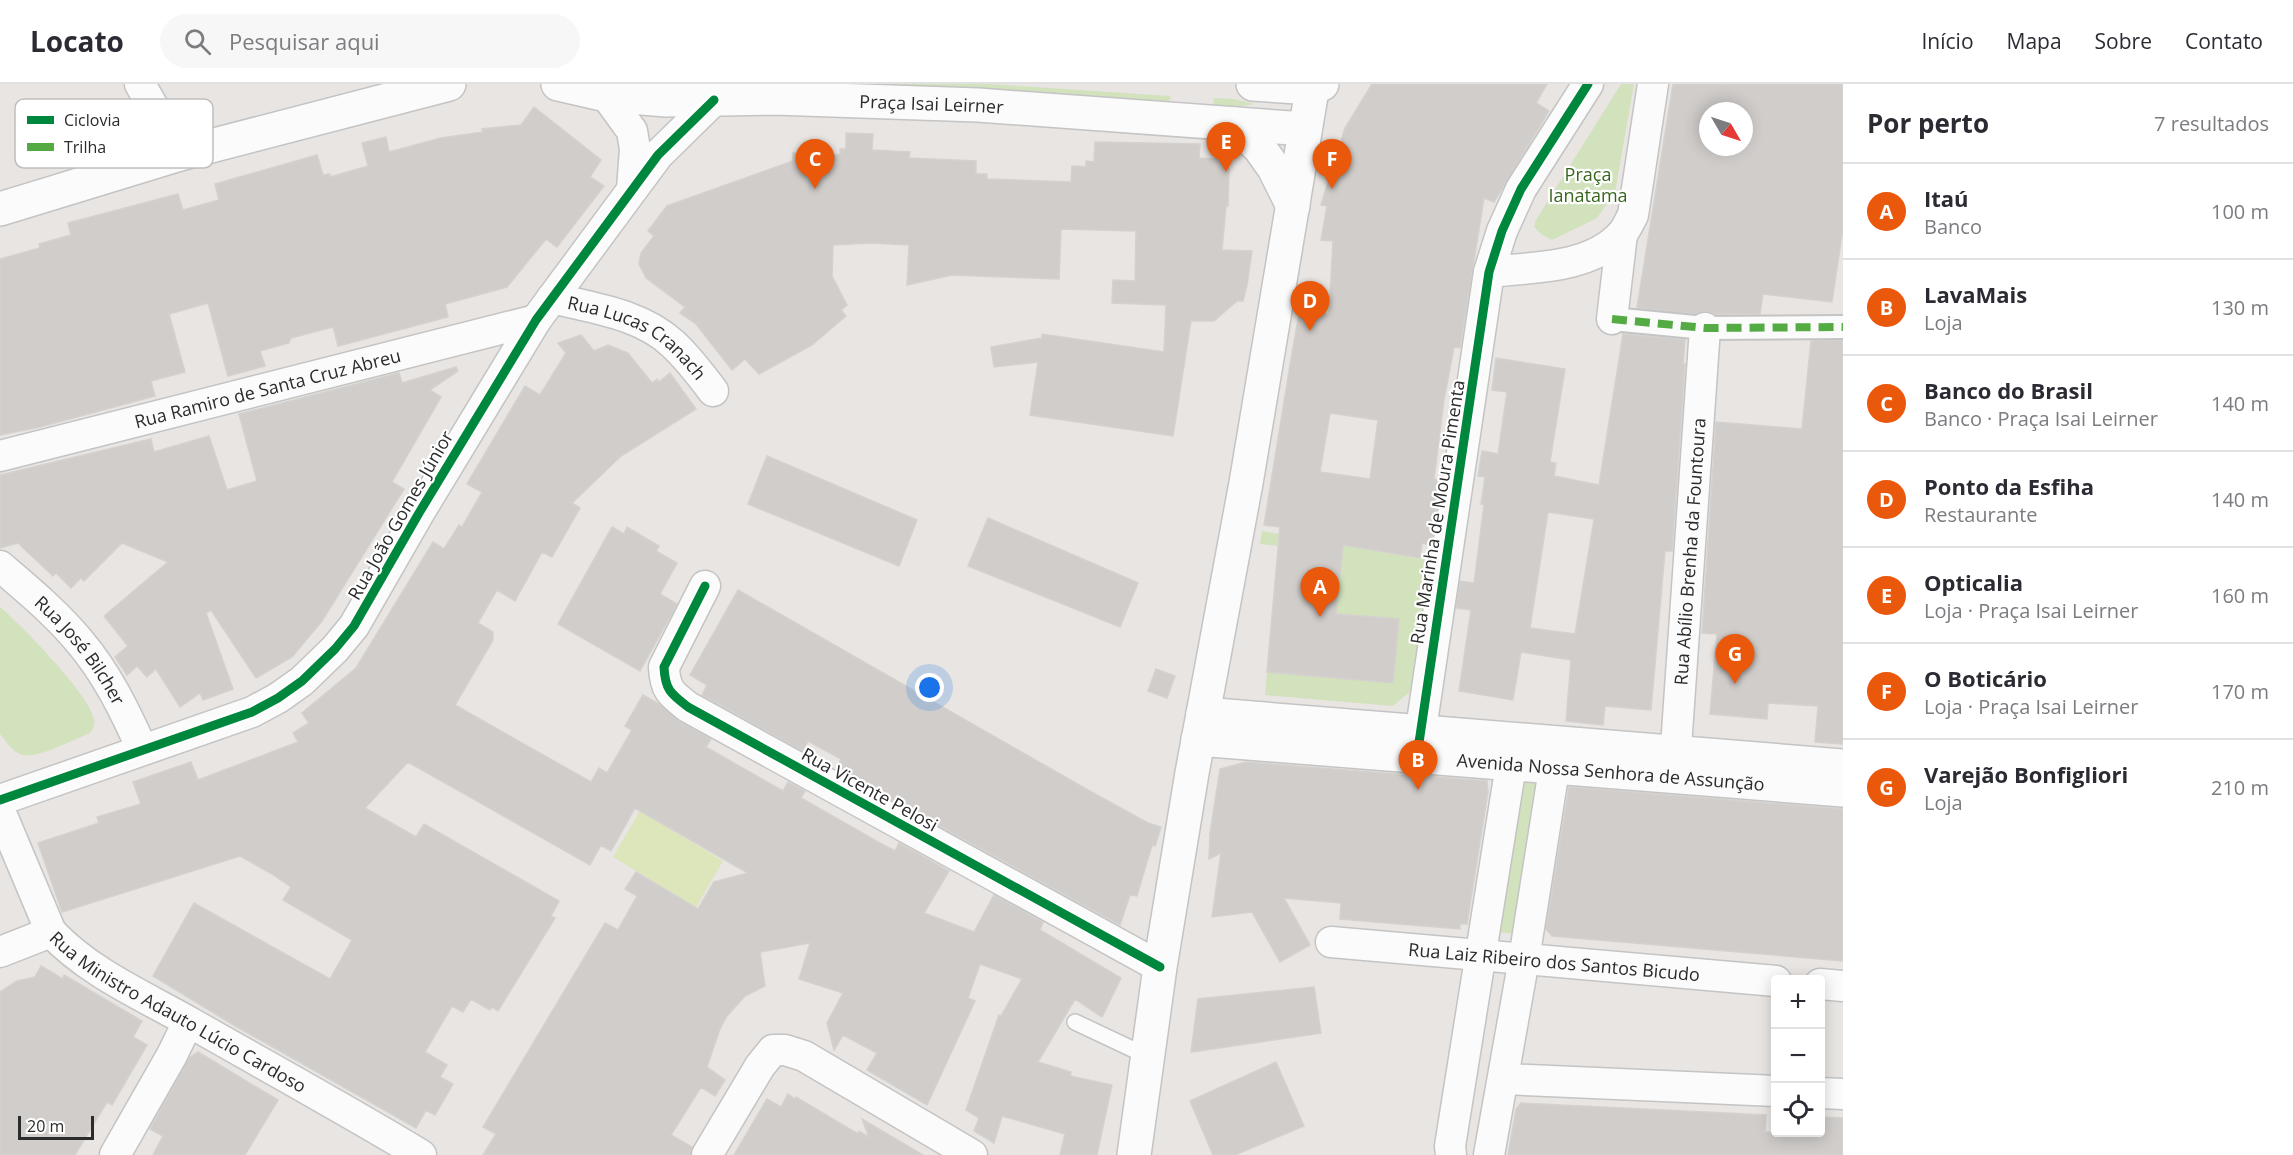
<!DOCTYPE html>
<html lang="pt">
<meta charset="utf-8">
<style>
:root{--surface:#fff;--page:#f7f7f7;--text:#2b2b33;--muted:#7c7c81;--line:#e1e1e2;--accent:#ea580c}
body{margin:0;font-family:"Open Sans",sans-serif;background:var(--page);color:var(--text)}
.controls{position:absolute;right:18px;bottom:18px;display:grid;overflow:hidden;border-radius:6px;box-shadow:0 3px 15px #0003}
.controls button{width:54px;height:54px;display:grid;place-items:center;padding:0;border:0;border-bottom:2px solid var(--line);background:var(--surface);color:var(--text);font:30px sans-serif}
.compass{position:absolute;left:1699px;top:18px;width:54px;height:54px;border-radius:50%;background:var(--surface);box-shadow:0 3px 15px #0003;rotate:129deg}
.scale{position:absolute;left:18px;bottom:15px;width:76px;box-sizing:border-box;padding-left:6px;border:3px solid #2b2b2b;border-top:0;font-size:16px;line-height:21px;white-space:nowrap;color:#2b2b2b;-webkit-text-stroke:4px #fff;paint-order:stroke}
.you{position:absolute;left:930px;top:604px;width:21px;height:21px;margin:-15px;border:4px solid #fff;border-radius:50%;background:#1a73e8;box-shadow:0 0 0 9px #1a73e833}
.badge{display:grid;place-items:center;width:39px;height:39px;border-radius:50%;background:var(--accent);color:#fff;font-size:20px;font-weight:700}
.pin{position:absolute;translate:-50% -50px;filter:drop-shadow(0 2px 3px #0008)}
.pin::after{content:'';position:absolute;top:32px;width:21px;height:18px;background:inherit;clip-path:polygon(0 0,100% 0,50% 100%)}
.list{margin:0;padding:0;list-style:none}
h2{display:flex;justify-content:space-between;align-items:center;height:78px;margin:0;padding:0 24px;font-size:26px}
h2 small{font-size:20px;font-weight:400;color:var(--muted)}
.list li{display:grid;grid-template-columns:39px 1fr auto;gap:18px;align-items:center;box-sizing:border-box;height:96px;padding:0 24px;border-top:2px solid var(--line)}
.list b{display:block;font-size:22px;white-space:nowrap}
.list p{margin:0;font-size:20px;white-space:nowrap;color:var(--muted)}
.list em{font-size:20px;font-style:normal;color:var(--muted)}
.icon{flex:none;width:33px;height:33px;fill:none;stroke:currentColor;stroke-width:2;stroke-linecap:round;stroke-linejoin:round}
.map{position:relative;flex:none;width:1843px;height:1071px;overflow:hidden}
header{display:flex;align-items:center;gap:36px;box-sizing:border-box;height:84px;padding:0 30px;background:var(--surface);border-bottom:2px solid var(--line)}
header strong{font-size:28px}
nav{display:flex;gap:33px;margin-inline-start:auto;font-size:21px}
.search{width:420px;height:54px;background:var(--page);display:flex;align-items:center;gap:15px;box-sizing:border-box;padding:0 21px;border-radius:33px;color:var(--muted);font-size:22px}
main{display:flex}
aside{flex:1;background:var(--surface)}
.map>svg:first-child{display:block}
.green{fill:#d1e2bc}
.pitch{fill:#dce6ba}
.building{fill:#d0cdcb;stroke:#d4d1ce;stroke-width:1.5;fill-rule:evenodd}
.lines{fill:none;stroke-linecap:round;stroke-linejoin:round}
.service-casing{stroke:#c4c4c4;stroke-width:18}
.pedestrian-casing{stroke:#c4c4c4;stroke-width:26}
.minor-casing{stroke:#c4c4c4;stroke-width:33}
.tertiary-casing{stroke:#c4c4c4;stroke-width:36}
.secondary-casing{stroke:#c4c4c4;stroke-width:36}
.service{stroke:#fcfbfb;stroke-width:15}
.pedestrian{stroke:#fcfbfb;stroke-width:22}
.minor{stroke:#fcfbfb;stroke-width:30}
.tertiary{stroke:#fcfbfb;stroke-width:33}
.secondary{stroke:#fcfbfb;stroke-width:33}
.quiet{stroke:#54ab44;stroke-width:8;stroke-dasharray:15 8;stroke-linecap:butt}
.cycleway-casing{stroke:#fff;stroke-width:13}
.cycleway{stroke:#00873e;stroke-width:9}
.labels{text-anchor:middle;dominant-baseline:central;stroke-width:4.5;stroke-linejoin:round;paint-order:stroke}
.street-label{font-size:18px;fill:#2b2b2b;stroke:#fff}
.park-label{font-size:18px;fill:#38661e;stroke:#fff}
.key{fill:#fff;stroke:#bfbfbf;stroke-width:1.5}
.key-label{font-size:16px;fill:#2b2b2b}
</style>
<header>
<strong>Locato</strong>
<div class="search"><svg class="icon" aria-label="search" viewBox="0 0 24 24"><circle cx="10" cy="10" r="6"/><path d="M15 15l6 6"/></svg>Pesquisar aqui</div>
<nav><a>Início</a><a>Mapa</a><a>Sobre</a><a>Contato</a></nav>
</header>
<main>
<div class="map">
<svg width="1843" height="1071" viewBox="0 0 1843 1071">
<rect width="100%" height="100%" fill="#e8e5e2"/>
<!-- green -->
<g class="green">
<path d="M 877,0 L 988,0 L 1169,12 L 1171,14 L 1167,19 Z"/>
<path d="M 1621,0 L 1634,0 L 1615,108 L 1597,134 L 1552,156 L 1541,150 L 1534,143 L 1536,136 Z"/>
<path d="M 1214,14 L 1233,15 L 1255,20 L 1213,26 Z"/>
<path d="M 1262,447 L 1433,477 L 1413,605 L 1393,622 L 1265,611 L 1267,588 L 1393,599 L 1336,530 L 1342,469 L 1260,460 Z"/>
<path d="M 0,523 C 20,540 92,613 94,636 C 95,641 93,645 90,649 C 74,655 35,677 20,670 C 11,666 6,657 0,650 Z"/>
<path d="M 1520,698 L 1541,700 L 1517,850 L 1496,848 Z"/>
</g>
<!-- pitch -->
<path class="pitch" d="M 640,727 L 723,777 L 696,823 L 613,773 Z"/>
<!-- building -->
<g class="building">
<path d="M 1372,0 L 1547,0 L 1536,19 L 1549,27 L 1494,118 L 1484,114 L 1460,264 L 1454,263 L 1444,316 L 1434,395 L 1441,396 L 1431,461 L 1422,459 L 1420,474 L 1343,461 L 1336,530 L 1399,535 L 1393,599 L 1267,588 L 1280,443 L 1264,441 L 1291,275 L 1299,230 L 1329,230 L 1333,157 L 1321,156 L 1327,122 L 1321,121 L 1345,44 ZM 1330,329 L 1378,336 L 1370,395 L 1320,388 Z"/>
<path d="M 1673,0 L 1843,0 L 1843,144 L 1832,218 L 1763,210 L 1760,230 L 1715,230 L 1706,227 L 1696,230 L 1637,224 ZM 1708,27 L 1744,27 L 1744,63 L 1708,63 Z"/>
<path d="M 534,23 L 601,76 L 590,93 L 604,102 L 557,163 L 546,155 L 507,203 L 445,220 L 448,233 L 338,262 L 333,243 L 291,254 L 289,259 L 260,267 L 265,282 L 228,292 L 208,219 L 169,230 L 185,288 L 151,297 L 155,312 L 40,343 L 0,351 L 0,175 L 40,164 L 39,160 L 71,151 L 68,139 L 178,110 L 183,126 L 219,116 L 215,100 L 317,71 L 323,91 L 330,90 L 330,93 L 368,82 L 362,59 L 386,53 L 389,68 L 441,54 L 483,48 L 482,45 L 521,41 Z"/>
<path d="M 846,49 L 873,50 L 872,66 L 910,68 L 909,74 L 976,77 L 976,90 L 987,90 L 987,95 L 1071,98 L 1072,82 L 1086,83 L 1086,77 L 1094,78 L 1095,58 L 1200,60 L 1199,74 L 1220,75 L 1229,85 L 1228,122 L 1226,122 L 1222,166 L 1252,167 L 1247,201 L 1243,217 L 1237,217 L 1214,237 L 1191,237 L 1173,352 L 1030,331 L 1038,278 L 994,283 L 991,263 L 1042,254 L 1042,250 L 1164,268 L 1166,221 L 1112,219 L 1113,196 L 1135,197 L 1136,147 L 1061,145 L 1059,195 L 952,191 L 907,201 L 909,161 L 872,159 L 833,161 L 832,192 L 847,221 L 841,226 L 846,232 L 812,261 L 759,290 L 745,275 L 732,286 L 696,240 L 680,229 L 685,223 L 646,194 L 639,180 L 641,169 L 654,152 L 648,147 L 667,122 L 793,77 L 793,69 L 840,71 L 840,65 L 846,65 Z"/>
<path d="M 1623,250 L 1685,256 L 1683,280 L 1685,280 L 1672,467 L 1665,467 L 1651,626 L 1605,622 L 1603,641 L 1566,637 L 1571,576 L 1521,568 L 1513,616 L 1459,607 L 1471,526 L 1456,524 L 1460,497 L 1474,499 L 1484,421 L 1481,420 L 1485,393 L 1478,392 L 1482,367 L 1498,370 L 1507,308 L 1492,306 L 1496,274 L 1565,285 L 1550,378 L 1556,379 L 1554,392 L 1599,401 ZM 1548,428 L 1594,435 L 1575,550 L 1530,544 Z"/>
<path d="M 581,251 L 594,267 L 608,261 L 628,269 L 652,299 L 657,295 L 659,298 L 670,289 L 696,325 L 621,372 L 572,419 L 580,424 L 552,473 L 542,468 L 515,517 L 497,506 L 478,539 L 493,548 L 493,556 L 455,621 L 591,698 L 599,684 L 607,689 L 632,646 L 625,642 L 643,611 L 659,620 L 680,638 L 711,655 L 706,663 L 725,674 L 783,707 L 788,698 L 805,707 L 801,714 L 878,758 L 895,767 L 899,759 L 949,787 L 924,829 L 974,848 L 994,811 L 1043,838 L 1040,846 L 1121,894 L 1102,933 L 1075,915 L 1038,978 L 1071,988 L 1070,992 L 1112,1001 L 1097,1071 L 1060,1071 L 1065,1050 L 1002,1032 L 994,1059 L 974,1047 L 979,1034 L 966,1026 L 999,931 L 1001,932 L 1022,895 L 980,880 L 968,914 L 975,917 L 927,1021 L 867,986 L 877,969 L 843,951 L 834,966 L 827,939 L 843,909 L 799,895 L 810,859 L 760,868 L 765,902 L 745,912 L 727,932 L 720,945 L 707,983 L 725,996 L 715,1012 L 701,1003 L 671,1051 L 692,1063 L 690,1071 L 483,1071 L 496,1050 L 483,1043 L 605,839 L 618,846 L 637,812 L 625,805 L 636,788 L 698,825 L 714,798 L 748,789 L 635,724 L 611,767 L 601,761 L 590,781 L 408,678 L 365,724 L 416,753 L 424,740 L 559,817 L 551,832 L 555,834 L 498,927 L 492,923 L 490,926 L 471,915 L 463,928 L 452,922 L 425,968 L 447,981 L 440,993 L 453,1000 L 435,1031 L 426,1026 L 416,1044 L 232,940 L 153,892 L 194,819 L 330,895 L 352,856 L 283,816 L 291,803 L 272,790 L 240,772 L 62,828 L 38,759 L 99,739 L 97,733 L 141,720 L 133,698 L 191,678 L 198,696 L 298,658 L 293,649 L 309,639 L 302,629 L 356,584 L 433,458 L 444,465 L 459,441 L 462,443 L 482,408 L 467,400 L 525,302 L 540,311 L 566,269 L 558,259 Z"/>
<path d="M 1843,256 L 1843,660 L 1815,658 L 1818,622 L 1768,619 L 1767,635 L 1710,630 L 1717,550 L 1702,549 L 1716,338 L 1802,345 L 1811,257 Z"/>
<path d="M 456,283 L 458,287 L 430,306 L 441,313 L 392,398 L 404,405 L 322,537 L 292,573 L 256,594 L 211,526 L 206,529 L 233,605 L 203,616 L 200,609 L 180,623 L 156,585 L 147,593 L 137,582 L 127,591 L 115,573 L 128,562 L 104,532 L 168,478 L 122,459 L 84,497 L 81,494 L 71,504 L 56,489 L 53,492 L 18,459 L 0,464 L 0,391 L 151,355 L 154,368 L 209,352 L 227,406 L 257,397 L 239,330 L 399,289 L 402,299 Z"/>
<path d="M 767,372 L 917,436 L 899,482 L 748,420 Z"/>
<path d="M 988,434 L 1138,499 L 1120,543 L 968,482 Z"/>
<path d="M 612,443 L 624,450 L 627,443 L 659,462 L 656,467 L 677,479 L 660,510 L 677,520 L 640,587 L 558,540 Z"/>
<path d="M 738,506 L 1088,706 L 1148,739 L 1161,743 L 1155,762 L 1152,761 L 1137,812 L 1130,811 L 1120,841 L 836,685 L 841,675 L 808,657 L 803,667 L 702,611 L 707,601 L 690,591 Z"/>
<path d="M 1156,585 L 1175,592 L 1167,614 L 1148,607 Z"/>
<path d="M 1246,678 L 1487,697 L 1488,708 L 1467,840 L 1460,840 L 1460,845 L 1340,835 L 1341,819 L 1284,814 L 1310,861 L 1280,878 L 1252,828 L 1212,833 L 1221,769 L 1209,775 L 1210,749 L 1220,685 Z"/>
<path d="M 1569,703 L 1843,725 L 1843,877 L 1552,852 L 1546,845 Z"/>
<path d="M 41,882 L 63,895 L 64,891 L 142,937 L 133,953 L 147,961 L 112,1021 L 107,1018 L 75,1071 L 0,1071 L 0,908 L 17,897 L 35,893 Z"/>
<path d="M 1314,903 L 1321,949 L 1191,968 L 1198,915 Z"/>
<path d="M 198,968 L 278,1016 L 245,1071 L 153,1071 L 163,1052 L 150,1045 L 190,973 Z"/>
<path d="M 1276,978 L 1304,1042 L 1235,1071 L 1213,1071 L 1190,1017 Z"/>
<path d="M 788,1010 L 795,1015 L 796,1013 L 858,1050 L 859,1047 L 869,1053 L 862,1035 L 923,1071 L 734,1071 L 767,1015 L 781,1023 Z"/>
<path d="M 1521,1019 L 1766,1031 L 1765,1048 L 1821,1048 L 1821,1033 L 1843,1034 L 1843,1071 L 1508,1071 L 1516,1025 Z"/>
</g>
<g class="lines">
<defs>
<path id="service" d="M 1075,938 L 1147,972"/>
<path id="pedestrian" d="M 1612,235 L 1705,244 L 1843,243"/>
<g id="minor">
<path d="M 140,0 L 180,70"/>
<path d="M 606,11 L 632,47 L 635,65 L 632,105"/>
<path d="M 1489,188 C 1533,183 1589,185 1621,151 C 1626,146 1629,138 1633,131 L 1653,0"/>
<path id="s1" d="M 552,214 C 593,224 641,230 673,260 C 688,274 701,291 713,307"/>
<path d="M 1612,235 L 1622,150"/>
<path id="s2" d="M 0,372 L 536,236"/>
<path id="s3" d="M 0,482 C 28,506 57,530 80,558 C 107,590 125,627 142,665"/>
<path d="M 705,502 L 664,583 C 665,606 671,610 688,623 L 1160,883"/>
<path d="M 1417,672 L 1489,188 L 1502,147 L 1521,105 L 1588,0"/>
<path id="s4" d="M 1674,692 L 1705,244"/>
<path d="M 0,716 L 252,628 L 278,614 L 302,597 L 335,565 L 354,542 L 419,429 L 536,236 L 658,71 L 714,16"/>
<path id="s5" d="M 0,727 L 51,848 C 91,890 142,911 191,939 C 268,983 345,1025 421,1071"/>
<path id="s6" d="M 1331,858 L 1776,897"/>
<path d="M 0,868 L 51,848"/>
<path d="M 1820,900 L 1843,902"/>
<path d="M 1504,995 L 1776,1007"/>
<path d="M 1820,1009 L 1843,1010"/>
<path d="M 115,1071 L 172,971 L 188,938"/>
<path d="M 707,1071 L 760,982 L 773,966 L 785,966 L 804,972 L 972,1071"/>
<path d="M 1451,1071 L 1450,1062 L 1515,656"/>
<path d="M 1489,1071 L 1524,875 L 1558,660"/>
</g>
<g id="tertiary">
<path d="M 1203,630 L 1843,682"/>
<path id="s7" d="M 1198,655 L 1843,706"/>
</g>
<g id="secondary">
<path id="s8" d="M 558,0 L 606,11 L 666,16 L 774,14 L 978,21 L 1305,45"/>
<path d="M 1253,0 L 1312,4 L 1322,0"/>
<path d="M 1235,40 L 1259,63 L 1274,84 L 1293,122"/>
<path d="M 0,125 L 180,70 L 449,0"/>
<path d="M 1134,1071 L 1160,883 L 1192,689 L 1246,399 L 1313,0"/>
</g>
</defs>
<!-- service casing -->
<use href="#service" class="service-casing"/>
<!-- pedestrian casing -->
<use href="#pedestrian" class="pedestrian-casing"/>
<!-- minor casing -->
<use href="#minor" class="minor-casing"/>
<!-- tertiary casing -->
<use href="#tertiary" class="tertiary-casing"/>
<!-- secondary casing -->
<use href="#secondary" class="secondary-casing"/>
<!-- service -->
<use href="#service" class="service"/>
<!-- pedestrian -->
<use href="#pedestrian" class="pedestrian"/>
<!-- minor -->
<use href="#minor" class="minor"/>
<!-- tertiary -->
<use href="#tertiary" class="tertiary"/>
<!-- secondary -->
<use href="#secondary" class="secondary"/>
<!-- quiet -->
<path class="quiet" d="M 1612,235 L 1705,244 L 1843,243"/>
<defs>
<g id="cycleway">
<path d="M 705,502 L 664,583 C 665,606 671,610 688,623 L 1160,883"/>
<path d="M 1417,672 L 1489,188 L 1502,147 L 1521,105 L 1588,0"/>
<path d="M 0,716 L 252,628 L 278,614 L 302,597 L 335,565 L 354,542 L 419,429 L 536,236 L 658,71 L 714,16"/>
</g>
</defs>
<!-- cycleway casing -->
<use href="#cycleway" class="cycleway-casing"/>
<!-- cycleway -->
<use href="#cycleway" class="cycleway"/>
</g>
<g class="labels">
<!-- street labels -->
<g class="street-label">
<text stroke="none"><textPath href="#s8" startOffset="375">Praça Isai Leirner</textPath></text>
<text stroke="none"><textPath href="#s1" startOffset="96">Rua Lucas Cranach</textPath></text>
<text stroke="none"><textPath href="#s2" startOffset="276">Rua Ramiro de Santa Cruz Abreu</textPath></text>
<text transform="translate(1437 428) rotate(-81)">Rua Marinha de Moura Pimenta</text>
<text transform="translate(400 431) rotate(-60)">Rua João Gomes Júnior</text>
<text stroke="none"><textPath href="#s4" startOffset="225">Rua Abílio Brenha da Fountoura</textPath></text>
<text stroke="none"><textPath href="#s3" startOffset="117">Rua José Bilcher</textPath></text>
<text stroke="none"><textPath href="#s7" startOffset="414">Avenida Nossa Senhora de Assunção</textPath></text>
<text transform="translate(870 705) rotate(29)">Rua Vicente Pelosi</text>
<text stroke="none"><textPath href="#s6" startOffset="224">Rua Laiz Ribeiro dos Santos Bicudo</textPath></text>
<text stroke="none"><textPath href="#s5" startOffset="282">Rua Ministro Adauto Lúcio Cardoso</textPath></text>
</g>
<!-- park labels -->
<g class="park-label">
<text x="1588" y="90">Praça<tspan x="1588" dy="21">Ianatama</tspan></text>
</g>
</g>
<!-- legend -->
<rect x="15" y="15" width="198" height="69" rx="9" class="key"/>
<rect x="27" y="32" width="27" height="8" fill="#00873e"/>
<rect x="27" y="59" width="27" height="8" fill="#54ab44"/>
<g class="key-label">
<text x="64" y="42">Ciclovia</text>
<text x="64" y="69">Trilha</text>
</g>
</svg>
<div class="controls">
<button>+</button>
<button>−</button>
<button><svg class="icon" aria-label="locate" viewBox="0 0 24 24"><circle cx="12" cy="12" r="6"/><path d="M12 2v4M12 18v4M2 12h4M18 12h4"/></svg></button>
</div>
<svg class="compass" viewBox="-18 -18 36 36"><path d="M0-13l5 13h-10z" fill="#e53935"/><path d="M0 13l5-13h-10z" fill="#7c7c81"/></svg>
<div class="scale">20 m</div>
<div class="you"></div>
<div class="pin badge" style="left:1320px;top:533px">A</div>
<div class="pin badge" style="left:1418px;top:706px">B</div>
<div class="pin badge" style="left:815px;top:105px">C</div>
<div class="pin badge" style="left:1310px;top:247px">D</div>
<div class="pin badge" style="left:1226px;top:88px">E</div>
<div class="pin badge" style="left:1332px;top:105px">F</div>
<div class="pin badge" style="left:1735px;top:600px">G</div>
</div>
<aside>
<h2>Por perto<small>7 resultados</small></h2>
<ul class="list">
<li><span class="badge">A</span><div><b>Itaú</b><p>Banco</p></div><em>100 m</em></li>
<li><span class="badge">B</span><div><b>LavaMais</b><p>Loja</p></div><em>130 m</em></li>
<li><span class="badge">C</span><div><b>Banco do Brasil</b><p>Banco · Praça Isai Leirner</p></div><em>140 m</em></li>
<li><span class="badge">D</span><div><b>Ponto da Esfiha</b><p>Restaurante</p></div><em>140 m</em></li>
<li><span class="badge">E</span><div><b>Opticalia</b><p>Loja · Praça Isai Leirner</p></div><em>160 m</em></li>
<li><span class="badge">F</span><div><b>O Boticário</b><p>Loja · Praça Isai Leirner</p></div><em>170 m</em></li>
<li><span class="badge">G</span><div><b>Varejão Bonfigliori</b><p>Loja</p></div><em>210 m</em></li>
</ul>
</aside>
</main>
